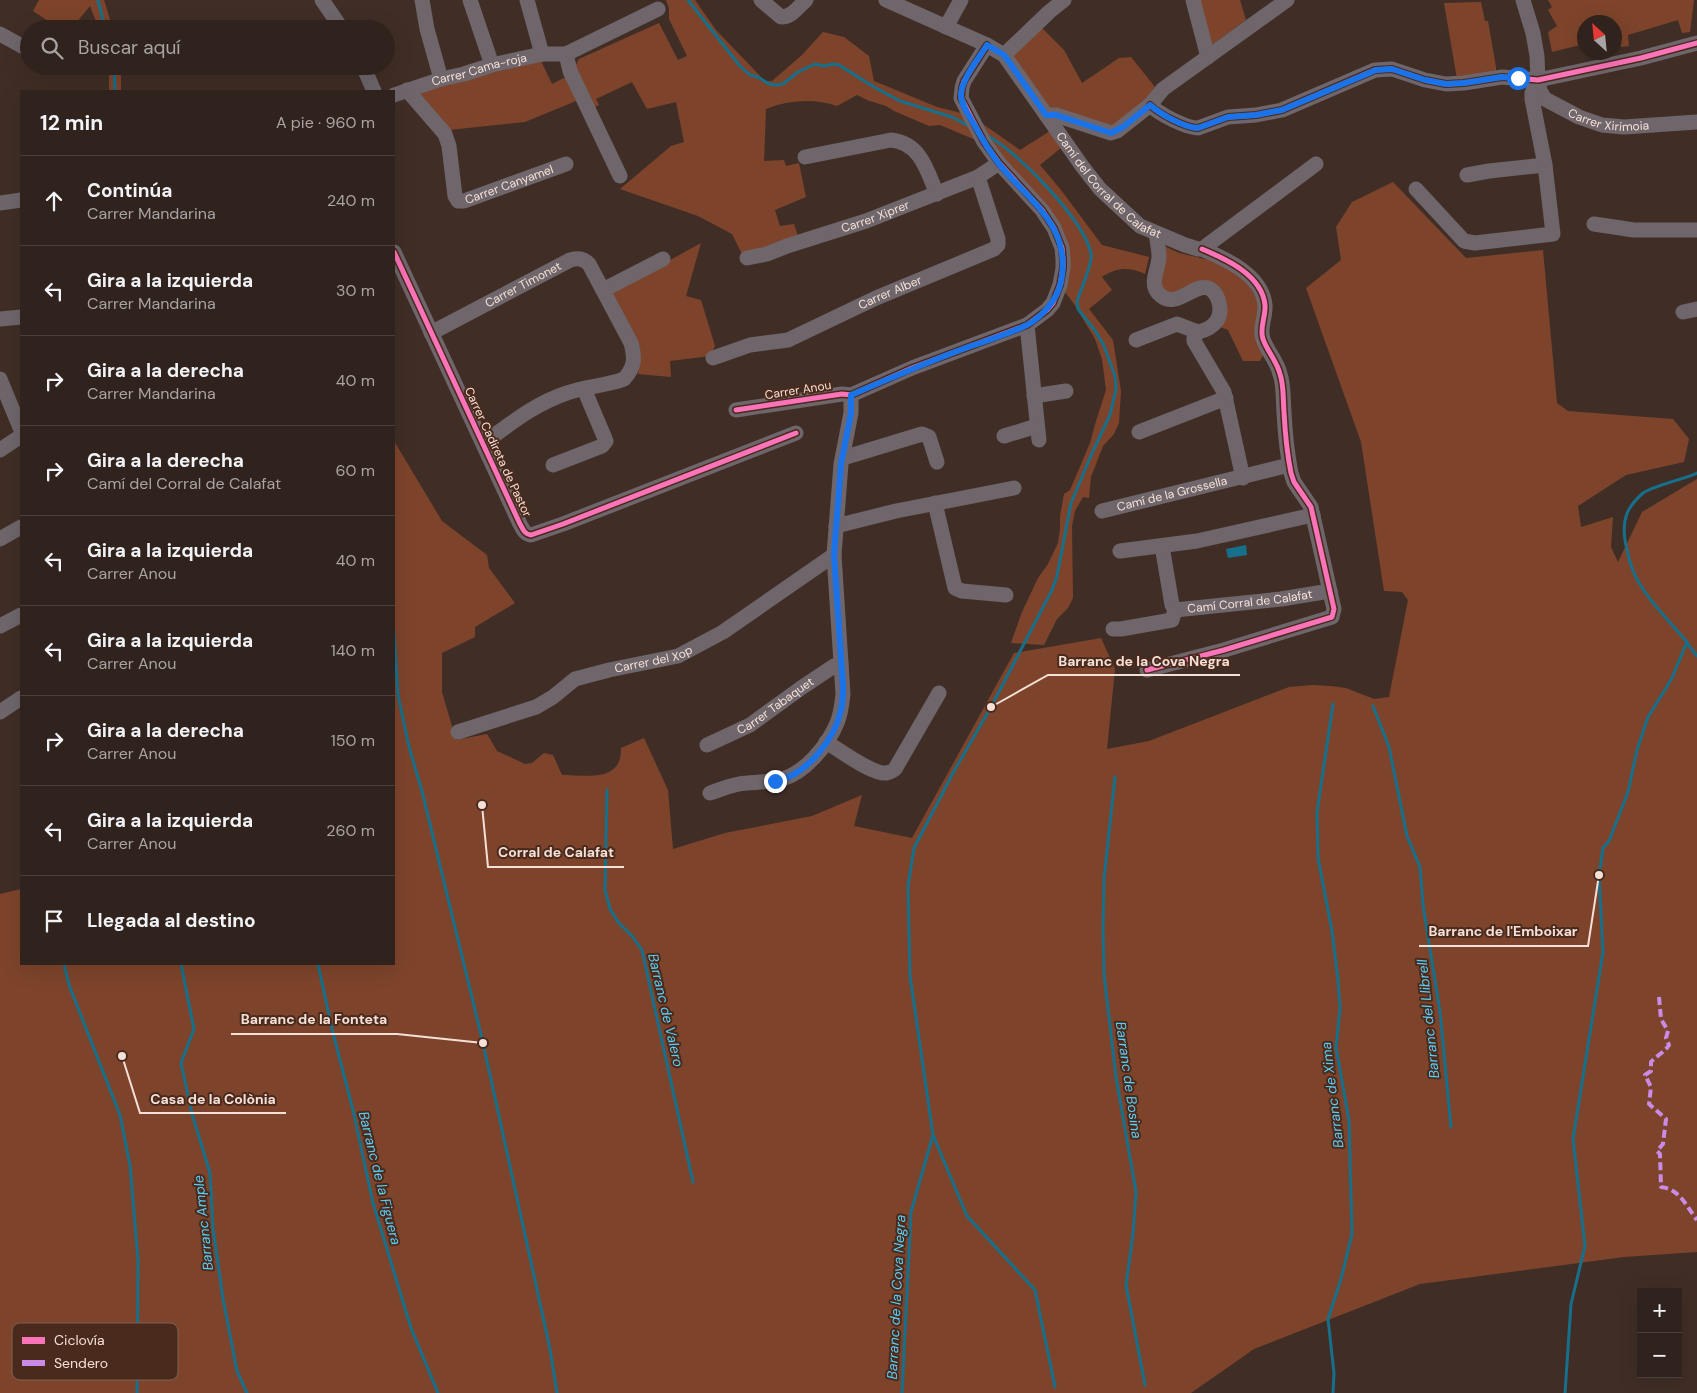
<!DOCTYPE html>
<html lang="es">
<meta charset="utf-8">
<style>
:root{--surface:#30221c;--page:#3c2f29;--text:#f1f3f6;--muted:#a8a4a3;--line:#4b3f3b}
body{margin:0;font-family:"DM Sans",sans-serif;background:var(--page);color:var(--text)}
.controls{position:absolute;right:15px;bottom:15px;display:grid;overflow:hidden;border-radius:0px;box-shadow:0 5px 20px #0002}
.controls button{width:45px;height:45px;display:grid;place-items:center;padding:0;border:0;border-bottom:1px solid var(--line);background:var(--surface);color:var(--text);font:25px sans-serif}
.compass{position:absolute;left:1577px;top:15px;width:45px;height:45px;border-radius:50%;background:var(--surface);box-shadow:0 5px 20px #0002;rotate:333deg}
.stop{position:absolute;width:15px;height:15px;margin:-11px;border:4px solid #1a73e8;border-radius:50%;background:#fff}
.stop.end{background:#1a73e8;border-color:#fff;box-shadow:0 1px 5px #0008}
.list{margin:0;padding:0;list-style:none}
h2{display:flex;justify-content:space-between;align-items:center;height:65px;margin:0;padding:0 20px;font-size:21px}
h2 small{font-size:16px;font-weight:400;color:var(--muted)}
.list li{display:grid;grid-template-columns:32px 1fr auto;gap:15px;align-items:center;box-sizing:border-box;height:90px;padding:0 20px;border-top:1px solid var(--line)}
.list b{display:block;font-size:19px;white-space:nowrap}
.list p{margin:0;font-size:16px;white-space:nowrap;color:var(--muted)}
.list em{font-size:16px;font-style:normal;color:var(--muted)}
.icon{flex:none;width:28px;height:28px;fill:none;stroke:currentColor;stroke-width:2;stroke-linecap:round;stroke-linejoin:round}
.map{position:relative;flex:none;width:1697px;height:1393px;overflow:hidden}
.search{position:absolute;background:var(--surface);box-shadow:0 5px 20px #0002;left:20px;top:20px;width:375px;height:55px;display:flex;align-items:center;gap:12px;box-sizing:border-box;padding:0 18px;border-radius:28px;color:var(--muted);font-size:19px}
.panel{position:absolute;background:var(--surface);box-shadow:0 5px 20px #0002;left:20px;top:90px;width:375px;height:875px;border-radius:0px}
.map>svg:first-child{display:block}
.green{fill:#7e442b}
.water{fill:#16708b}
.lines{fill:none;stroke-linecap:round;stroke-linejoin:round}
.stream{stroke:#16708b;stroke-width:3}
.minor{stroke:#6e666b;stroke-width:15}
.quiet{stroke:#ca8be6;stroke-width:4;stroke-dasharray:8 4;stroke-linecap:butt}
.cycleway-casing{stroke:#4a2a1c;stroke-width:8}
.cycleway{stroke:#fb73b8;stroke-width:5}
.route{stroke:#1a73e8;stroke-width:6}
.labels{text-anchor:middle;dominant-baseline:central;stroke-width:4;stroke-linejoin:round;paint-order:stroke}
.street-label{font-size:12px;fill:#f5e0d7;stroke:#4a2a1c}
.water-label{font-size:14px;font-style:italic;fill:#59cff7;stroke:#4a2a1c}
.key{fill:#4a2a1c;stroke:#7d6154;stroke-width:1}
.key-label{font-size:14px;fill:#f5e0d7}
.leader{fill:none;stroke:#f5e0d7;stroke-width:2}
.callout-dot{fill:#f5e0d7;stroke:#4a2a1c;stroke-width:2}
.callout-label{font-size:14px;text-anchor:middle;font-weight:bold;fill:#f5e0d7;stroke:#4a2a1c;stroke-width:4;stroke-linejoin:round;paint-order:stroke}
</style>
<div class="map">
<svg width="1697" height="1393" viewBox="0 0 1697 1393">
<rect width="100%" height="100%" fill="#402e26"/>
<!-- green -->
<g class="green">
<path d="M 39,0 L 104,0 L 113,29 L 99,29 L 90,6 L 71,29 L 60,29 L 33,11 Z"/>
<path d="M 666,0 L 695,0 L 716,30 L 765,81 L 772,81 L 802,55 L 823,32 L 844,37 L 869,56 L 874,81 L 937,107 L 961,113 L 978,141 L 940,125 L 929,126 L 894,111 L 886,106 L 867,100 L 857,95 L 837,106 C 814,98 788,100 766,109 L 764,161 L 784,160 L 786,166 L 799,163 L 806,197 L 775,210 L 780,226 L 794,224 L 798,236 L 763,251 L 742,254 L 732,234 L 698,216 L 620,189 L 671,146 L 684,142 L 676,102 L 647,109 L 632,82 L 596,99 L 599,105 L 593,108 L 575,67 L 579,59 L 659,23 L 678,60 L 687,56 L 669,19 L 669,8 Z"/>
<path d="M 1199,0 L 1240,0 L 1246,20 L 1213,44 L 1209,42 Z"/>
<path d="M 1548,0 L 1694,0 L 1690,32 L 1682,33 L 1678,20 L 1628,35 L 1629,46 L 1621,47 L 1619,36 L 1615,37 L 1614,22 L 1584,22 L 1584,44 L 1552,52 L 1548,32 L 1557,26 L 1548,10 L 1552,7 Z"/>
<path d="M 1481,2 L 1485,21 L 1488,21 L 1496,67 L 1496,73 L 1457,79 L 1444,3 Z"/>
<path d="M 1040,26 L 1064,50 L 1082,83 L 1119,58 L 1131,57 L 1155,87 L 1144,101 L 1111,127 L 1051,109 L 1010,56 Z"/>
<path d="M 541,61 L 552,84 L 566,77 L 576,101 L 525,122 L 449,130 L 417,91 Z"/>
<rect x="109" y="66" width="12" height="25"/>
<path d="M 977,120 L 1020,150 L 1050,131 L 1062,147 L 1040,165 L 1061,190 L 1102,245 L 1149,257 L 1145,274 C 1130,267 1117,267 1102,277 L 1112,290 L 1089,309 L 1113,340 L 1121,391 L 1119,423 L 1114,434 L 1103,446 L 1091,477 L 1089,498 L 1083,497 L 1075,511 L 1072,526 L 1073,598 L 1068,608 L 1057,619 L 1044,645 L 1011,643 L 1022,612 L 1038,578 L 1048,564 L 1058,543 L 1060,529 L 1060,516 L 1064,494 L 1070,490 L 1090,443 L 1096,421 L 1106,390 L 1102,359 L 1095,339 L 1074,304 L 1065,292 L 1070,266 Z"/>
<path d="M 1393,182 L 1466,258 L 1543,250 L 1557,403 L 1568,411 L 1673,419 L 1689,439 L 1684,462 L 1626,475 L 1578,506 L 1581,527 L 1613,517 L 1611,547 L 1618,562 L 1642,512 L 1697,479 L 1697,1252 L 1624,1257 L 1420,1284 L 1254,1349 L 1191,1393 L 0,1393 L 0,894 L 21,889 L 21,964 L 394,964 L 394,441 L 442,521 L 487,555 L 489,568 L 515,603 L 475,627 L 475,637 L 442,653 L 442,692 L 456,740 L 487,734 L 497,751 L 525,764 L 532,763 L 544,753 L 553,755 L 562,775 C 586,775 622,783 621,748 L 644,738 L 668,790 L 673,849 L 725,833 L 812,816 L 862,795 L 854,826 L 912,838 L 1014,653 L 1101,638 L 1115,669 L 1107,749 L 1149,741 L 1289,687 L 1313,685 L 1331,686 L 1346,688 L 1374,699 L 1389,697 L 1408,600 L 1402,592 L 1384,591 L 1361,442 L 1306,288 L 1341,260 L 1336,227 L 1352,202 Z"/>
<path d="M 701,243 L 686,296 L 701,300 L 715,346 L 710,356 L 670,361 L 671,377 L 638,374 L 640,358 L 609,294 Z"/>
<path d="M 1160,244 L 1179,253 L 1214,261 L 1225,266 L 1246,281 L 1260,304 L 1264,353 L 1260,361 L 1243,361 L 1228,330 L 1220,327 L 1221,293 L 1170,294 L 1160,289 Z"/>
</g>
<!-- water -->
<path class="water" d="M 1246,545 L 1247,555 L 1228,558 L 1226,549 Z"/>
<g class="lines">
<!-- stream -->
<g class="stream">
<path d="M 98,0 L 105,29"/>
<path d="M 688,0 L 740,66 L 750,75 L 758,77 L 769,84 L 776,85 L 783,84 L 798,72 L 815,64 L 824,66 L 833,64 L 839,65 L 874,87 L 900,101 L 952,117 L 967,125"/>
<path d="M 114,66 L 115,91"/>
<path d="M 394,632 L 398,695 L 409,747 L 422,791 L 483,1043 L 550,1349 L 557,1393"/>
<path d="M 1687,643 L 1697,656"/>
<path d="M 1333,704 L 1317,812 L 1318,858 L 1332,931 L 1338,980 L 1340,1008 L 1336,1048 L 1349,1120 L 1352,1234 L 1341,1279 L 1328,1319 L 1334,1373 L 1333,1393"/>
<path d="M 1373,706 L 1389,747 L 1407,836 L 1420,867 L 1423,905 L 1440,1012 L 1451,1127"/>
<path d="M 1115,777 L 1104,879 L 1103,929 L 1104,974 L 1116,1077 L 1136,1192 L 1133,1234 L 1126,1285 L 1145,1385"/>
<path d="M 607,790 L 605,890 L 610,909 L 618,922 L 632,936 L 642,950 L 693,1182"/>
<path d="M 64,964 L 69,985 L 120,1115 L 130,1165 L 138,1260 L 137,1393"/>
<path d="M 181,964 L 194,1029 L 181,1063 L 192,1114 L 210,1173 L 213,1228 L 223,1299 L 237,1371 L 247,1393"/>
<path d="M 318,964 L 332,1029 L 353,1110 L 373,1203 L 411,1328 L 438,1393"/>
<path d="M 933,1135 L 967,1216 L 1035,1290 L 1055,1387"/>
<path d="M 902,1393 L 911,1212 L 933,1135 L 910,976 L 908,886 L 914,848 L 954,771 L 991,707 L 1052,590 L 1057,576 L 1071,503 L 1092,453 L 1110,415 L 1116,389 L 1115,376 L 1104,346 L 1096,332 L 1078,309 L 1077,302 C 1080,290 1093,264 1091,254 C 1085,221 1018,152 988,136"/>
<path d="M 1565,1393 L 1571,1304 L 1585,1246 L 1573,1139 L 1603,952 L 1599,875 L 1603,848 L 1609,841 L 1628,792 L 1637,750 L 1648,717 L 1671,680 L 1687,642 C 1671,623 1643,595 1634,573 C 1629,562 1627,551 1625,540 C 1622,519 1627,507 1643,493 C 1653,486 1684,479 1697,473"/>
</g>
<!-- minor -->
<g class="minor">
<path d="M 322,0 L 342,29"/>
<path d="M 422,0 L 427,29 L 441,79"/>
<path d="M 470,0 L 492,65"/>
<path d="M 527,0 L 542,54"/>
<path d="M 761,0 L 781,17 C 792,17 798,7 806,0"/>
<path id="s1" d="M 886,0 L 987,45 L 1004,55 L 1082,166 L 1100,189 L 1140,226 L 1185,245 L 1198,249 L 1202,249 L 1316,164"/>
<path d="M 1193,0 L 1208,57"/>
<path id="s2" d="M 1523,0 L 1533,33 L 1537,56 L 1538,80 L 1540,91 L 1545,99 L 1579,117 L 1602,125 L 1624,127 L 1697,122"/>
<path d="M 946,27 L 961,0"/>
<path d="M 0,34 L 29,50"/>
<path d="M 566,54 L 570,71 L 620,176"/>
<path d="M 1004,55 L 1049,12 L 1064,0"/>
<path d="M 363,66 L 374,91"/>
<path id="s3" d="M 407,90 L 445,134 L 449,146 L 455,196 L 458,201 L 464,201 L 566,164"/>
<path id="s4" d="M 394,95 L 441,79 L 464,74 L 492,65 L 542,54 L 566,54 L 658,9"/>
<path d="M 1150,105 C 1159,114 1186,128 1198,128 L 1228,117 L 1256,115 L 1282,110 L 1375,70 L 1392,69 L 1425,80 L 1446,84 L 1464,83 L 1502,77 L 1538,80 L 1641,58 L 1697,43"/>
<path d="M 1046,115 L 1056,115 L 1111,133 L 1117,131 L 1150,105 L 1163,89 L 1287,0"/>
<path d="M 805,157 L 891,140 C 921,143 927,171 937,194"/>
<path d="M 1467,175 L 1489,171 L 1545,165"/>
<path d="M 1416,189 L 1464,241 L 1475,243 L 1553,234 L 1545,165 L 1532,99 L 1532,93 L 1538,80"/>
<path d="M 0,203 L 21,200"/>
<path d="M 1594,224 L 1634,230 L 1697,230"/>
<path d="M 1156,233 C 1157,241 1159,249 1159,256 C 1159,269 1149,282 1158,293 C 1175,312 1193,283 1208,288 C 1212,289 1216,294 1218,299 C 1224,316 1216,328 1198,332"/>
<path d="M 394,252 L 520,524 C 523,529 524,534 531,535 L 563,524 L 796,433"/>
<path id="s5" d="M 747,258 L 767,254 L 787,246 L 866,221 L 978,177 L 999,163"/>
<path d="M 603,290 L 663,259"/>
<path d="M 1683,312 L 1697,309"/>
<path d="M 0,319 L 21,317"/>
<path d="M 1027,325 L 1039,440"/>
<path id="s6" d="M 431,333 L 570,260 C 578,258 583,258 589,264 L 631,343 C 635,358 635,367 624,379 C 606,386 586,386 567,393 C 536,403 510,424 484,443"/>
<path d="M 1136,340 L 1177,324 L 1198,332 L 1194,338 L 1194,341 L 1224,392 L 1243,478"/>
<path id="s7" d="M 713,358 L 750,345 L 788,340 L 876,298 L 994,249 L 998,245 L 998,239 L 978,177"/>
<path d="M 0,379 L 21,430"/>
<path d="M 1034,396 L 1066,391"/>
<path d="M 736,410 L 842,394 L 851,395 L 912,368 L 1027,325 L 1047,310 L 1053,303 L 1060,285 L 1063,268 L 1063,259 L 1062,248 L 1054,228 L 1042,210 L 999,163 L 984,142 L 961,98 L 962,88 L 964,81 L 987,45"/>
<path d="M 1139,432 L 1226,398"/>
<path d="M 1004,436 L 1037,426"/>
<path d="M 0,450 L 21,436"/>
<path d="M 843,458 L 922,434 L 929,437 L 937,462"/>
<path d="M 553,465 L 602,446 L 606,441 L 584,389"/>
<path d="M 935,503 L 955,588 L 962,591 L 1006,595"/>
<path id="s8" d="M 1102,511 L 1289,465"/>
<path d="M 836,526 L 896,511 L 1014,488"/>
<path d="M 0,539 L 21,527"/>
<path id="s9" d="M 1162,546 L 1172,605 L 1175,610 L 1281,599 L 1330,591"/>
<path d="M 1120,551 L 1197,541 L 1313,515"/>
<path d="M 0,626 L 21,615"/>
<path d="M 1113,629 L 1121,629 L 1172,620 L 1175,610"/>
<path d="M 1147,670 L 1224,650 L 1332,617 L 1334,609 L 1311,507 L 1294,482 L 1291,473 C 1287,453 1285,432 1284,412 C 1283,400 1284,385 1280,374 C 1277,361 1267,351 1263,339 C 1259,329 1266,316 1265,305 C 1262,275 1226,259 1202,249"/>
<path d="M 0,712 L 21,698"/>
<path id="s10" d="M 458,732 L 536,707 L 553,697 L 575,679 L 609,670 L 678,656 L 723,632 L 834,555"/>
<path d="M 826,742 C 840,750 872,775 887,773 C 890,772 893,771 895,769 L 939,693"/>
<path id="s11" d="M 707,745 L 750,725 L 801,688 L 834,666 L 841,664"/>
<path d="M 710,793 C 722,789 735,783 747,783 C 759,782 770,782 782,779 C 805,773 828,745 837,723 C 841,714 842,704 843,694 L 834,555 L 841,464 L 851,413 L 851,395"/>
</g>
<!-- quiet -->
<path class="quiet" d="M 1659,997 L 1661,1019 L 1668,1031 L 1666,1038 L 1669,1045 C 1664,1053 1656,1056 1651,1062 L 1651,1071 L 1645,1075 L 1651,1087 L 1649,1104 L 1666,1119 L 1663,1144 L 1657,1151 L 1660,1154 L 1661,1187 C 1680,1189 1686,1206 1697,1220"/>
<defs>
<g id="cycleway">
<path d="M 1150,105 C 1159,114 1186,128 1198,128 L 1228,117 L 1256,115 L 1282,110 L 1375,70 L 1392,69 L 1425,80 L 1446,84 L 1464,83 L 1502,77 L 1538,80 L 1641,58 L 1697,43"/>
<path d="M 394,252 L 520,524 C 523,529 524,534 531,535 L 563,524 L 796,433"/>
<path d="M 736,410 L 842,394 L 851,395 L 912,368 L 1027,325 L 1047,310 L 1053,303 L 1060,285 L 1063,268 L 1063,259 L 1062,248 L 1054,228 L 1042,210 L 999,163 L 984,142 L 961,98 L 962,88 L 964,81 L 987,45"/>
<path d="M 1147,670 L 1224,650 L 1332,617 L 1334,609 L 1311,507 L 1294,482 L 1291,473 C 1287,453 1285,432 1284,412 C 1283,400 1284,385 1280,374 C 1277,361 1267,351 1263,339 C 1259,329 1266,316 1265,305 C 1262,275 1226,259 1202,249"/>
</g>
</defs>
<!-- cycleway casing -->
<use href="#cycleway" class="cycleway-casing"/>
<!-- cycleway -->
<use href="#cycleway" class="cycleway"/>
</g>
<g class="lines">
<!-- route -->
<path class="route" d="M 775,781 C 806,776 835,739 841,710 C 843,702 843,694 843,686 L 834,555 L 841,464 L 851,413 L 851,395 C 888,379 925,363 963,349 C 982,342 1009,334 1027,325 C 1043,316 1057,300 1061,282 C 1072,226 1030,202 999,164 C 990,152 982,139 975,126 C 970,117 961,105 961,95 C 961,80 979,58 987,45 L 1004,55 L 1046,115 L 1056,115 L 1111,133 L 1123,127 L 1150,105 C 1160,114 1185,128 1198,128 L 1228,117 L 1256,115 L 1282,110 L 1376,70 L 1392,69 L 1425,80 L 1446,84 L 1464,83 L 1502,77 L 1518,78"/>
</g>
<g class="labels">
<!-- street labels -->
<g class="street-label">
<text stroke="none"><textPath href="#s4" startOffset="89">Carrer Cama-roja</textPath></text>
<text stroke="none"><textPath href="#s2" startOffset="171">Carrer Xirimoia</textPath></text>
<text stroke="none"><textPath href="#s1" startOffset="299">Camí del Corral de Calafat</textPath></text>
<text stroke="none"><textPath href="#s3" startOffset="181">Carrer Canyamel</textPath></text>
<text stroke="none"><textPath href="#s5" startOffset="135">Carrer Xiprer</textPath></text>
<text stroke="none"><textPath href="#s6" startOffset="104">Carrer Timonet</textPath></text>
<text stroke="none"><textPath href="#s7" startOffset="190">Carrer Alber</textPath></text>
<text transform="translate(798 390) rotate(-9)">Carrer Anou</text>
<text transform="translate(498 452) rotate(65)">Carrer Cadireta de Pastor</text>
<text stroke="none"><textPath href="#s8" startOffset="72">Camí de la Grossella</textPath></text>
<text stroke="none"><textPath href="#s9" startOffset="141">Camí Corral de Calafat</textPath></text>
<text stroke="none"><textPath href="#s10" startOffset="211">Carrer del Xop</textPath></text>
<text stroke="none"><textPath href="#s11" startOffset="79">Carrer Tabaquet</textPath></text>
</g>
<!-- water labels -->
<g class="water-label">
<text transform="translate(666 1010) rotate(77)">Barranc de Valero</text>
<text transform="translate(1428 1019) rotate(-96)">Barranc del Llibrell</text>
<text transform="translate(1129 1080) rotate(82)">Barranc de Bosina</text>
<text transform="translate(1332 1095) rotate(-97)">Barranc de Xima</text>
<text transform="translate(380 1178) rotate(76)">Barranc de la Figuera</text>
<text transform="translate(203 1223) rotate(-96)">Barranc Ample</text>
<text transform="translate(896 1297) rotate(-87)">Barranc de la Cova Negra</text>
</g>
</g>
<!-- legend -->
<rect x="12" y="1323" width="166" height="57" rx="8" class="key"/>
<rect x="22" y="1337" width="23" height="7" fill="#fb73b8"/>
<rect x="22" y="1360" width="23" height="6" fill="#ca8be6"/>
<g class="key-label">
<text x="54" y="1345">Ciclovía</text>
<text x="54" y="1368">Sendero</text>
</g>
<!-- callouts -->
<path class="leader" d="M991 707L1048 675H1240M482 805L488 867H624M1599 875L1588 946H1419M483 1043L397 1034H231M122 1056L140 1113H286"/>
<g class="callout-dot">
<circle cx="991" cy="707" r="5"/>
<circle cx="482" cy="805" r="5"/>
<circle cx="1599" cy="875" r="5"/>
<circle cx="483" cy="1043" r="5"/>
<circle cx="122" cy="1056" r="5"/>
</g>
<g class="callout-label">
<text x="1144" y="666">Barranc de la Cova Negra</text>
<text x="556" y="857">Corral de Calafat</text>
<text x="1503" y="936">Barranc de l'Emboixar</text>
<text x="314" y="1024">Barranc de la Fonteta</text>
<text x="213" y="1104">Casa de la Colònia</text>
</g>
</svg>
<div class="controls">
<button>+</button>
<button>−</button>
</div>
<svg class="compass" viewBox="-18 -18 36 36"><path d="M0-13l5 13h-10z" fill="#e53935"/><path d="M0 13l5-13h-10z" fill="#a8a4a3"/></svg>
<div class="stop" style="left:1518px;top:78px"></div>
<div class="stop end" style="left:775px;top:781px"></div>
<div class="search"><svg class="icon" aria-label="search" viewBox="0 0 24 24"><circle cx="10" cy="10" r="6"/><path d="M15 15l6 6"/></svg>Buscar aquí</div>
<section class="panel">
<h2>12 min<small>A pie · 960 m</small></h2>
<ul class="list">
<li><svg class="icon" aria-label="ahead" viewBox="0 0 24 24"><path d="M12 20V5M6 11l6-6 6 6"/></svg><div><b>Continúa</b><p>Carrer Mandarina</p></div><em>240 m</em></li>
<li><svg class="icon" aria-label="left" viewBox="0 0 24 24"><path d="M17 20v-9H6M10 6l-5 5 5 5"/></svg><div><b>Gira a la izquierda</b><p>Carrer Mandarina</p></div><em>30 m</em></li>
<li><svg class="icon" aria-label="right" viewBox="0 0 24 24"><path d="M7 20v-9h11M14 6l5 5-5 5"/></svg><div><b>Gira a la derecha</b><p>Carrer Mandarina</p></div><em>40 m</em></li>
<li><svg class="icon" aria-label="right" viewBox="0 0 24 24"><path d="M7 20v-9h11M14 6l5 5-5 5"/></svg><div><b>Gira a la derecha</b><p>Camí del Corral de Calafat</p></div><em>60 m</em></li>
<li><svg class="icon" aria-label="left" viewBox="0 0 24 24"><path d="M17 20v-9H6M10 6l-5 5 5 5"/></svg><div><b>Gira a la izquierda</b><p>Carrer Anou</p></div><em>40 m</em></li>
<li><svg class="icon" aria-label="left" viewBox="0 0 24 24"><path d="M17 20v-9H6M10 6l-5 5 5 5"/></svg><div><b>Gira a la izquierda</b><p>Carrer Anou</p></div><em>140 m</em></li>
<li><svg class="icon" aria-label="right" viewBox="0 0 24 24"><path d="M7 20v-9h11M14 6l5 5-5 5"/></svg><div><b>Gira a la derecha</b><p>Carrer Anou</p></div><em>150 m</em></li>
<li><svg class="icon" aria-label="left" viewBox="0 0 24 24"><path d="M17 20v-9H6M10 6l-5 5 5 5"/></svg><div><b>Gira a la izquierda</b><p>Carrer Anou</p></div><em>260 m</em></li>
<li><svg class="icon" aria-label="arrive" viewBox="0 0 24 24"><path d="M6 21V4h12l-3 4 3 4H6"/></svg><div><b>Llegada al destino</b></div></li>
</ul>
</section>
</div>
